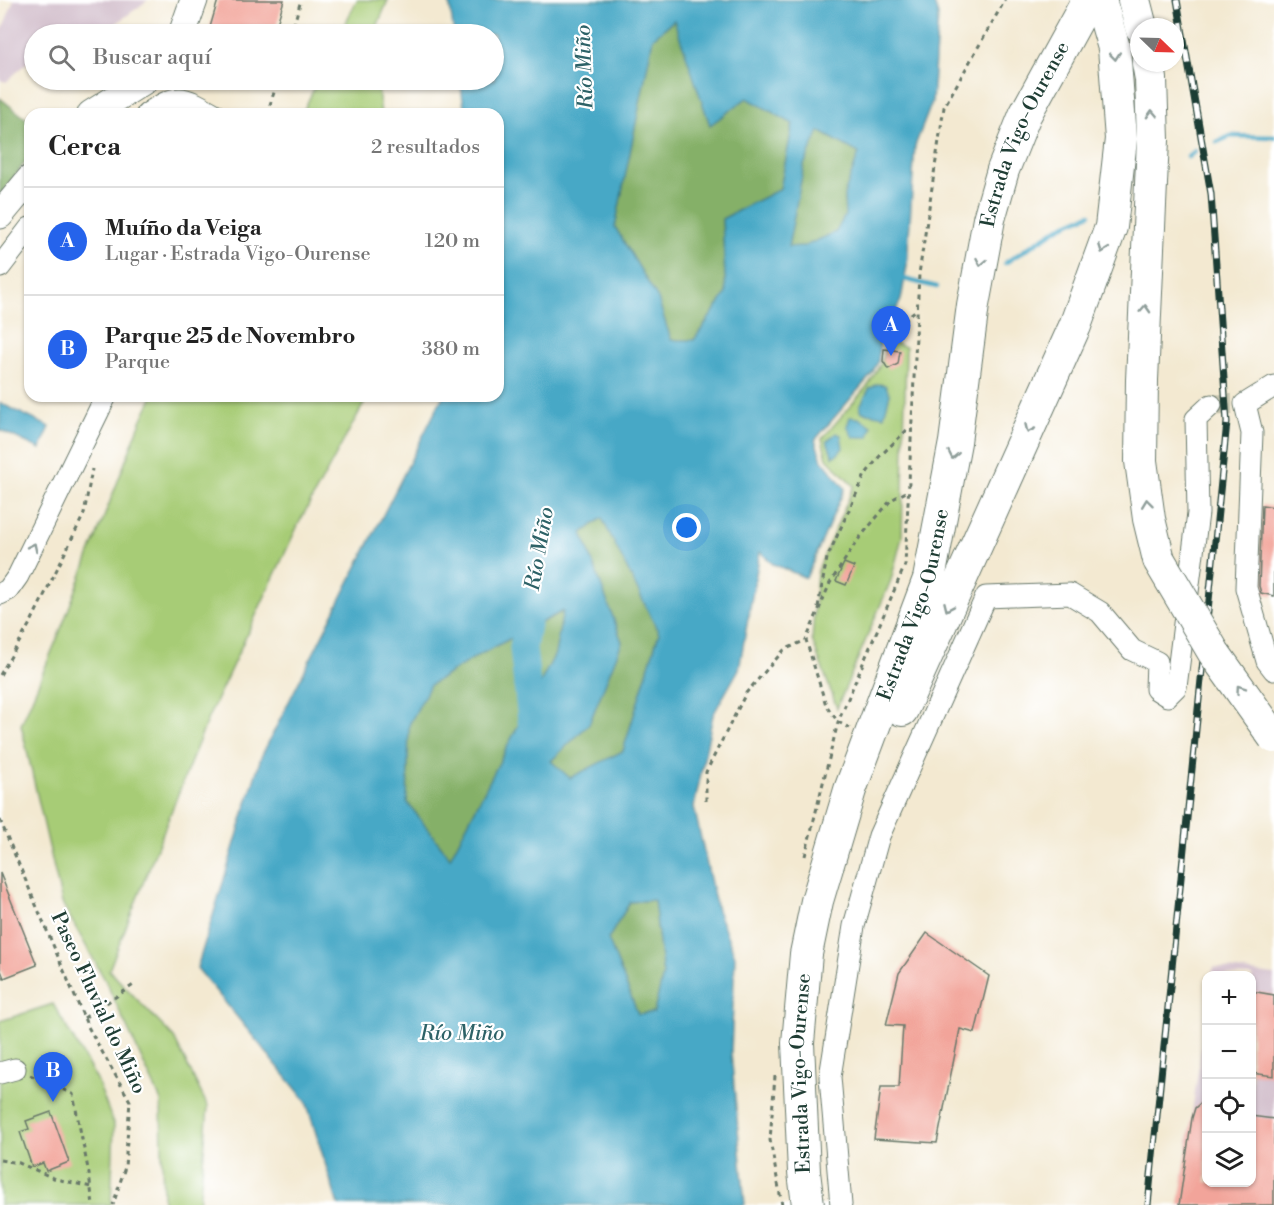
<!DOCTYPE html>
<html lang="es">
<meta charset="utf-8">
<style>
:root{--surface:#fff;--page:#f6f6f6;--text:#222;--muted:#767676;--line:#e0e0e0;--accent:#2563eb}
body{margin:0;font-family:"Libre Bodoni",serif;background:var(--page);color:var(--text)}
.controls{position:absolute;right:18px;bottom:18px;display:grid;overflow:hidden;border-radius:12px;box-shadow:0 2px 4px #0004}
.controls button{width:54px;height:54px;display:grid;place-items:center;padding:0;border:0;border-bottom:2px solid var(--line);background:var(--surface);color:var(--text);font:30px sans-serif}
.compass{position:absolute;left:1130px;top:18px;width:54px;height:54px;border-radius:50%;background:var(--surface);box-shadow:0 2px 4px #0004;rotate:113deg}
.you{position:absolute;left:687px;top:528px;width:21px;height:21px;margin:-15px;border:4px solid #fff;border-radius:50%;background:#1a73e8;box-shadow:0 0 0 9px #1a73e833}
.badge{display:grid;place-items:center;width:39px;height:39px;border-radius:50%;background:var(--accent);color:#fff;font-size:20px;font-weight:700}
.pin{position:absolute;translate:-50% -50px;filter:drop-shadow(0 2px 3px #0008)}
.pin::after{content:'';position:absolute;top:32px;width:21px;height:18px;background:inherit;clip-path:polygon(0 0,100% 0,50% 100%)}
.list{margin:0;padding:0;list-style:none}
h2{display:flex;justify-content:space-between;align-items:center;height:78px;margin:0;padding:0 24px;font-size:26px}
h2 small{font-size:20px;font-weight:400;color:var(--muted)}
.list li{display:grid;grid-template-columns:39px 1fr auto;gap:18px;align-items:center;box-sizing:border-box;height:108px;padding:0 24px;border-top:2px solid var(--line)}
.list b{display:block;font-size:22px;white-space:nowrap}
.list p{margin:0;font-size:20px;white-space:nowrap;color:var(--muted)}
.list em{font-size:20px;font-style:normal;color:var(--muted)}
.icon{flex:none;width:33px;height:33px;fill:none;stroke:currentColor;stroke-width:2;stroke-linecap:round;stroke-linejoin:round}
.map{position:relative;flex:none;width:1274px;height:1205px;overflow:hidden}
.search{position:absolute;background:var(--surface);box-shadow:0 2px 4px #0004;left:24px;top:24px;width:480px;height:66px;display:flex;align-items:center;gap:15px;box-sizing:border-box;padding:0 21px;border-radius:33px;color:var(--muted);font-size:22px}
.panel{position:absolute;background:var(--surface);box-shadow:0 2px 4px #0004;left:24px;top:108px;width:480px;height:294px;border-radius:18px}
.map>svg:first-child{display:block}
.industrial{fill:#d1bdcb}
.green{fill:#a7cc76;stroke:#638455;stroke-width:1.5}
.forest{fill:#85b067;stroke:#52764e;stroke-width:1.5}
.water{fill:#46a8c6;stroke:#32727d;stroke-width:1.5;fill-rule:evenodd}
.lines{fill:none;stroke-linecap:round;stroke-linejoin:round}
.stream{stroke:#46a8c6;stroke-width:4.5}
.river{stroke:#46a8c6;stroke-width:27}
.building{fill:#f2a49a}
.minor-tunnel{stroke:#c9c7b2;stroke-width:21;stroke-dasharray:21 10;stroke-linecap:butt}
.minor-casing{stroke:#69796b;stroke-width:23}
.major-casing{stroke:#69796b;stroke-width:29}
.highway-casing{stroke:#69796b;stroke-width:34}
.path{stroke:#69796b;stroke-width:3;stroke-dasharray:4.5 4.5;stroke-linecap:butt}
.minor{stroke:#fff;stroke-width:21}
.major{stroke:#fff;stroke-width:27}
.highway{stroke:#fff;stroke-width:32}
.rail-casing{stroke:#1f3d34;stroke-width:7}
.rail{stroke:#fff;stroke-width:4.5;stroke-dasharray:14;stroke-linecap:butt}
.highway-bridge-casing{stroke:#69796b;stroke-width:34;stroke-linecap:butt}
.highway-bridge{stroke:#fff;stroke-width:32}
.oneway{stroke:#8f9e9a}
.labels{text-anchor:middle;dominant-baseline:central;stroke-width:4.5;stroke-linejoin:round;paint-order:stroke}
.street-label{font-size:20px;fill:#1f3d34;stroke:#fff}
.water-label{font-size:21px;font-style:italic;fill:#2d6267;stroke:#fff}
</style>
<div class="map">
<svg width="1274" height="1205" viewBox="0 0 1274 1205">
<rect width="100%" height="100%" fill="#fff"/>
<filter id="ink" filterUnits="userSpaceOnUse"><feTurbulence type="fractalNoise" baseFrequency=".0167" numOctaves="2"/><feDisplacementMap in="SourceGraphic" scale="12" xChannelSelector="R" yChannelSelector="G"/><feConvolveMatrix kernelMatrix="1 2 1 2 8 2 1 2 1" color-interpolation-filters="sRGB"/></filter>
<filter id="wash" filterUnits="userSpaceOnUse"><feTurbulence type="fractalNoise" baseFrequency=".008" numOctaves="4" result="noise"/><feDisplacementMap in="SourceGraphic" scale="24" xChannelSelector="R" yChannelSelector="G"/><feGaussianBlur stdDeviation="1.35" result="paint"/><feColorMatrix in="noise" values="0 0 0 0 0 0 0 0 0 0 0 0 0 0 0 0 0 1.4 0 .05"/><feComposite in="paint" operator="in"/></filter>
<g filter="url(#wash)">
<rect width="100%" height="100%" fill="#f3e9d1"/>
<!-- industrial -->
<g class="industrial">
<path d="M 14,0 L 148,0 L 102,34 L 34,34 L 34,56 L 6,82 L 0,80 L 0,35 Z"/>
<path d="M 1213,967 L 1274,975 L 1274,1205 L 1179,1205 L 1206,1015 L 1206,1182 L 1252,1182 L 1252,976 L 1212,975 Z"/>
</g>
<!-- green -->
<g class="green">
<path d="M 357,0 L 388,0 L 374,34 L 340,34 Z"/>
<path d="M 318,80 L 377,80 L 381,114 L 302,114 Z"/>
<path d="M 886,340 L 906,347 L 902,537 L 891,580 L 837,708 L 812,640 L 817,572 L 854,486 L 827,458 L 822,439 L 869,384 L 881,363 Z"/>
<path d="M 153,396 L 368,396 L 299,523 L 208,718 L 109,970 L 174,1038 L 208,1107 L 199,1205 L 163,1205 L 161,1101 L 105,980 L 62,903 L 21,725 L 59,634 L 141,421 Z"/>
<path d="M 53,1004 L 97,1080 L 114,1125 L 111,1205 L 0,1205 L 0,1021 Z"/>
</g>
<!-- forest -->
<g class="forest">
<path d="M 675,20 L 710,125 L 747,98 L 793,123 L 780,189 L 722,219 L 726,294 L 694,340 L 671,340 L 658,299 L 615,227 L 653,38 Z"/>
<path d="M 0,98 L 29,121 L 30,156 L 0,195 Z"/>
<path d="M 819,131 L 859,153 L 844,195 L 845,215 L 836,232 L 805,246 L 788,247 L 804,165 Z"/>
<path d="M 602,518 L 659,633 L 623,751 L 570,779 L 551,761 L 589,724 L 622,642 L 582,533 Z"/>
<path d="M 564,611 L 555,654 L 450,858 L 407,802 L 409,725 L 430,685 L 477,656 Z"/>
<path d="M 654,900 L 663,976 L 654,1013 L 638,1014 L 608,939 L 630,902 Z"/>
</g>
<!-- water -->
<g class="water">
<path d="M 449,0 L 933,0 L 938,15 L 932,102 L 915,146 L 907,266 L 901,300 L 880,342 L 878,362 L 871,375 L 815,440 L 822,460 L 845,488 L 806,578 L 773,564 L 760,552 L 739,669 L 713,715 L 694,807 L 717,910 L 735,956 L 731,1053 L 745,1205 L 338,1205 L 306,1101 L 197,968 L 261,757 L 443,396 L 498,396 L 498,114 L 465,114 L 460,80 L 494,80 L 494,34 L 454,34 ZM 674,20 L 710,125 L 747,98 L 793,124 L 780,189 L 722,219 L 726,294 L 694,340 L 671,340 L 658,299 L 615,227 L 653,38 ZM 819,131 L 859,153 L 844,195 L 845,215 L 836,232 L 805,246 L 788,247 L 804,165 ZM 602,518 L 659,633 L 623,751 L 570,778 L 551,761 L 589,724 L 622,642 L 582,533 ZM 563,611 L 555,654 L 450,858 L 407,802 L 409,725 L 430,685 L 477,656 ZM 654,900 L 663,975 L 654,1012 L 638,1014 L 608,939 L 630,902 Z"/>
<path d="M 877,384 L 885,385 L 890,394 L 884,416 L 862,412 L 860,406 L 869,389 Z"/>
<path d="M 0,403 L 50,427 L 40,449 L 0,430 Z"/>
<path d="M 850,417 L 859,418 L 872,426 L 869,437 L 853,437 L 847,426 Z"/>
<path d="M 836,433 L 841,435 L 843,448 L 838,454 L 833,457 L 827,441 Z"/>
</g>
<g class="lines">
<!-- stream -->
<g class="stream">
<path d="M 1217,142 L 1231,136 L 1274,137"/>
<path d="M 1188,157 L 1195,151"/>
<path d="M 1005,263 L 1060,227 L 1090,214"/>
<path d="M 904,279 L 937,287"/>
</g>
<!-- river -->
<path class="river" d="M 532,595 L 523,648 L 533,738"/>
</g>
<g id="blocks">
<!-- building -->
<g class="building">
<path d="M 218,0 L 284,0 L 274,34 L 208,34 Z"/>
<path d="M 884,349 L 900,351 L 898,364 L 888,369 L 883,361 Z"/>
<path d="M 1262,505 L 1274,507 L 1274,596 L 1261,593 L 1259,586 Z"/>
<path d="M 844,563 L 854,567 L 846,585 L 836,581 Z"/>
<path d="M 0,873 L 37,965 L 4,978 L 0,968 Z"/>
<path d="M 927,933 L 989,976 L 975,1033 L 960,1029 L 937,1143 L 874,1139 L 881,1087 L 899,1087 L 903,1026 L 886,1025 L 899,973 Z"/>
<path d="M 1251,991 L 1274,995 L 1274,1076 L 1251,1073 Z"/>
<path d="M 1206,1098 L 1206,1182 L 1251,1182 L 1251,1116 L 1274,1119 L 1274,1205 L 1179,1205 L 1192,1118 L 1195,1108 Z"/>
<path d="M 51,1112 L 69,1162 L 46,1171 L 43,1163 L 32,1167 L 20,1132 L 29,1129 L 26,1121 Z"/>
</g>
</g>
</g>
<g filter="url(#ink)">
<use href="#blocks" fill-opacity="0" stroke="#69796b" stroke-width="1.5"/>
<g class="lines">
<!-- minor-tunnel -->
<path class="minor-tunnel" d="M 1211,405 L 1245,404"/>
<defs>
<g id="minor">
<path d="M 147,114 C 178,92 183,96 215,114"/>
<path d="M 0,267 L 30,228"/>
<path d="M 1274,386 L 1245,404 L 1252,433 L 1246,588 L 1267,661 L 1274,670"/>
<path d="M 0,594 L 8,590 L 18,576 L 106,396"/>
<path d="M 0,1073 L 15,1069"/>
<path d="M 841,1205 L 830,1077 L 854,926 L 879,836 L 986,597 L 1070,594 L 1100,612 L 1132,650 L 1157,662 L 1156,689 L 1167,696 L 1176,687 L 1198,513 L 1196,419 L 1211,405"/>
</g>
<g id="major">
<path d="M 182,34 L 194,0"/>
<path d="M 91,114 L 145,80"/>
<path d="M 0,215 L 30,179"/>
</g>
<g id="highway">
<path d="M 1134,0 L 1141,27"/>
<path d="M 1148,63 L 1151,79 L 1153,140 L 1142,380 L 1141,461 L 1149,519 L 1159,560"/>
<path d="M 902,710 L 1075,326 L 1111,227 L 1121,139 L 1114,48 L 1100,0"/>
<path id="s1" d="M 808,1205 L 804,1172 L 798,1043 L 806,954 L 817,901 L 850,790 L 929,579 L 955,442 L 973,305 L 989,219 L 1003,170 L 1025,115 L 1088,0"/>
</g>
</defs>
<!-- minor casing -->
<use href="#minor" class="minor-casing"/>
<!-- major casing -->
<use href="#major" class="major-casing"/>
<!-- highway casing -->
<use href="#highway" class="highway-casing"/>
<!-- path -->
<g class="path">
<path d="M 291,34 L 301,0"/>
<path d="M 267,114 L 278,80"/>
<path d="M 904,320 L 917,309"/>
<path d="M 818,607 L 827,558 L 865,475 L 879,457 L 909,428"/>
<path d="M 0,675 L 32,620 L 84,514 L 92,469"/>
<path d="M 850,728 L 838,722 L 826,705 L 806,640 L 830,583 L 857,541 L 891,500 L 908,491"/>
<path d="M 706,801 L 706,772 L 746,693 L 784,650 L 806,640"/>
<path d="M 0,820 L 87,1025 L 130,1101 L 125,1167 L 113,1205"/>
<path d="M 805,856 L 838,722 L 905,565 L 919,274 L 944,107 L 1005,0"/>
<path d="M 84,1018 L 135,984"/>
<path d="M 30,1075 L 73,1094 L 89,1174 L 93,1205"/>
<path d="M 775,1076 L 770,1140 L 782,1205"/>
<path d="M 0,1160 L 19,1163 L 56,1179 L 91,1187"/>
</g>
<!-- minor -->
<use href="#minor" class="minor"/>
<!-- major -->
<use href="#major" class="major"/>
<!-- highway -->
<use href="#highway" class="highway"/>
<defs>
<path id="rail" d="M 1148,1205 L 1227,422 L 1211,194 L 1177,0"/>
</defs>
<!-- rail casing -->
<use href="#rail" class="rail-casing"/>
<!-- rail -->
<use href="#rail" class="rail"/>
<defs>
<path id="highway-bridge" d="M 1159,560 L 1214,653 L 1274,737"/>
</defs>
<!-- highway-bridge casing -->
<use href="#highway-bridge" class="highway-bridge-casing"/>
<!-- highway-bridge -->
<use href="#highway-bridge" class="highway-bridge"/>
</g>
<!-- one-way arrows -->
<defs><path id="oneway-chevron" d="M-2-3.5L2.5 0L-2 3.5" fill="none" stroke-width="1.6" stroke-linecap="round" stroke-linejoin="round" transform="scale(1.5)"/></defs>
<g class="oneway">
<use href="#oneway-chevron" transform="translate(1115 56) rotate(84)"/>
<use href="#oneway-chevron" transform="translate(1152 114) rotate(-92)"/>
<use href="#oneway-chevron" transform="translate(1103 249) rotate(110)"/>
<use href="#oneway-chevron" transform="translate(981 262) rotate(101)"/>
<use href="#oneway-chevron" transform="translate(1145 309) rotate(-87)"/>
<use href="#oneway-chevron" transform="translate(1029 429) rotate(114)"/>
<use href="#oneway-chevron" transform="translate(953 455) rotate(101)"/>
<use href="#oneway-chevron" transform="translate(1147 503) rotate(-97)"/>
<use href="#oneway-chevron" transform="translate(33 547) rotate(-64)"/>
<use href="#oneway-chevron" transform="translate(948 607) rotate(114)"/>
<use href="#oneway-chevron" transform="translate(1240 689) rotate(-125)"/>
</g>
</g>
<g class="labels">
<!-- street labels -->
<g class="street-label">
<text stroke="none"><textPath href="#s1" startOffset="1104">Estrada Vigo-Ourense</textPath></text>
<text stroke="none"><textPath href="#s1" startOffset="618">Estrada Vigo-Ourense</textPath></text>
<text transform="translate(98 1003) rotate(65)">Paseo Fluvial do Miño</text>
<text stroke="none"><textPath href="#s1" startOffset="132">Estrada Vigo-Ourense</textPath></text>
</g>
<!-- water labels -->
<g class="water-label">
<text transform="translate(585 67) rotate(-92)">Río Miño</text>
<text transform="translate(540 549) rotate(-80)">Río Miño</text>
<text x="462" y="1034">Río Miño</text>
</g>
</g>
</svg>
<div class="controls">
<button>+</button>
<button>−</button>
<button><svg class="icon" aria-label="locate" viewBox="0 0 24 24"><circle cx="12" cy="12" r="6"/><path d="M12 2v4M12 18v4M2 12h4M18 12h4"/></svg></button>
<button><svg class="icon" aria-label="layers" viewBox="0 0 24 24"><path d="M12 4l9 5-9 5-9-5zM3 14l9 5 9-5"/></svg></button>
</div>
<svg class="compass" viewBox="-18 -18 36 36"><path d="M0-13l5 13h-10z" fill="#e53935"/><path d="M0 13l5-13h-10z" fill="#767676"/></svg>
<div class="you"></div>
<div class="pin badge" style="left:891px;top:356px">A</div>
<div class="pin badge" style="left:53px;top:1102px">B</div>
<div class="search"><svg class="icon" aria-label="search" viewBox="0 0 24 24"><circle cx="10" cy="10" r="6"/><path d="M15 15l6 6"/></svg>Buscar aquí</div>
<section class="panel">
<h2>Cerca<small>2 resultados</small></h2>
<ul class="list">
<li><span class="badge">A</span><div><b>Muíño da Veiga</b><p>Lugar · Estrada Vigo-Ourense</p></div><em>120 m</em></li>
<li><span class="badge">B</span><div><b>Parque 25 de Novembro</b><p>Parque</p></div><em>380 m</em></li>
</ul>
</section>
</div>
